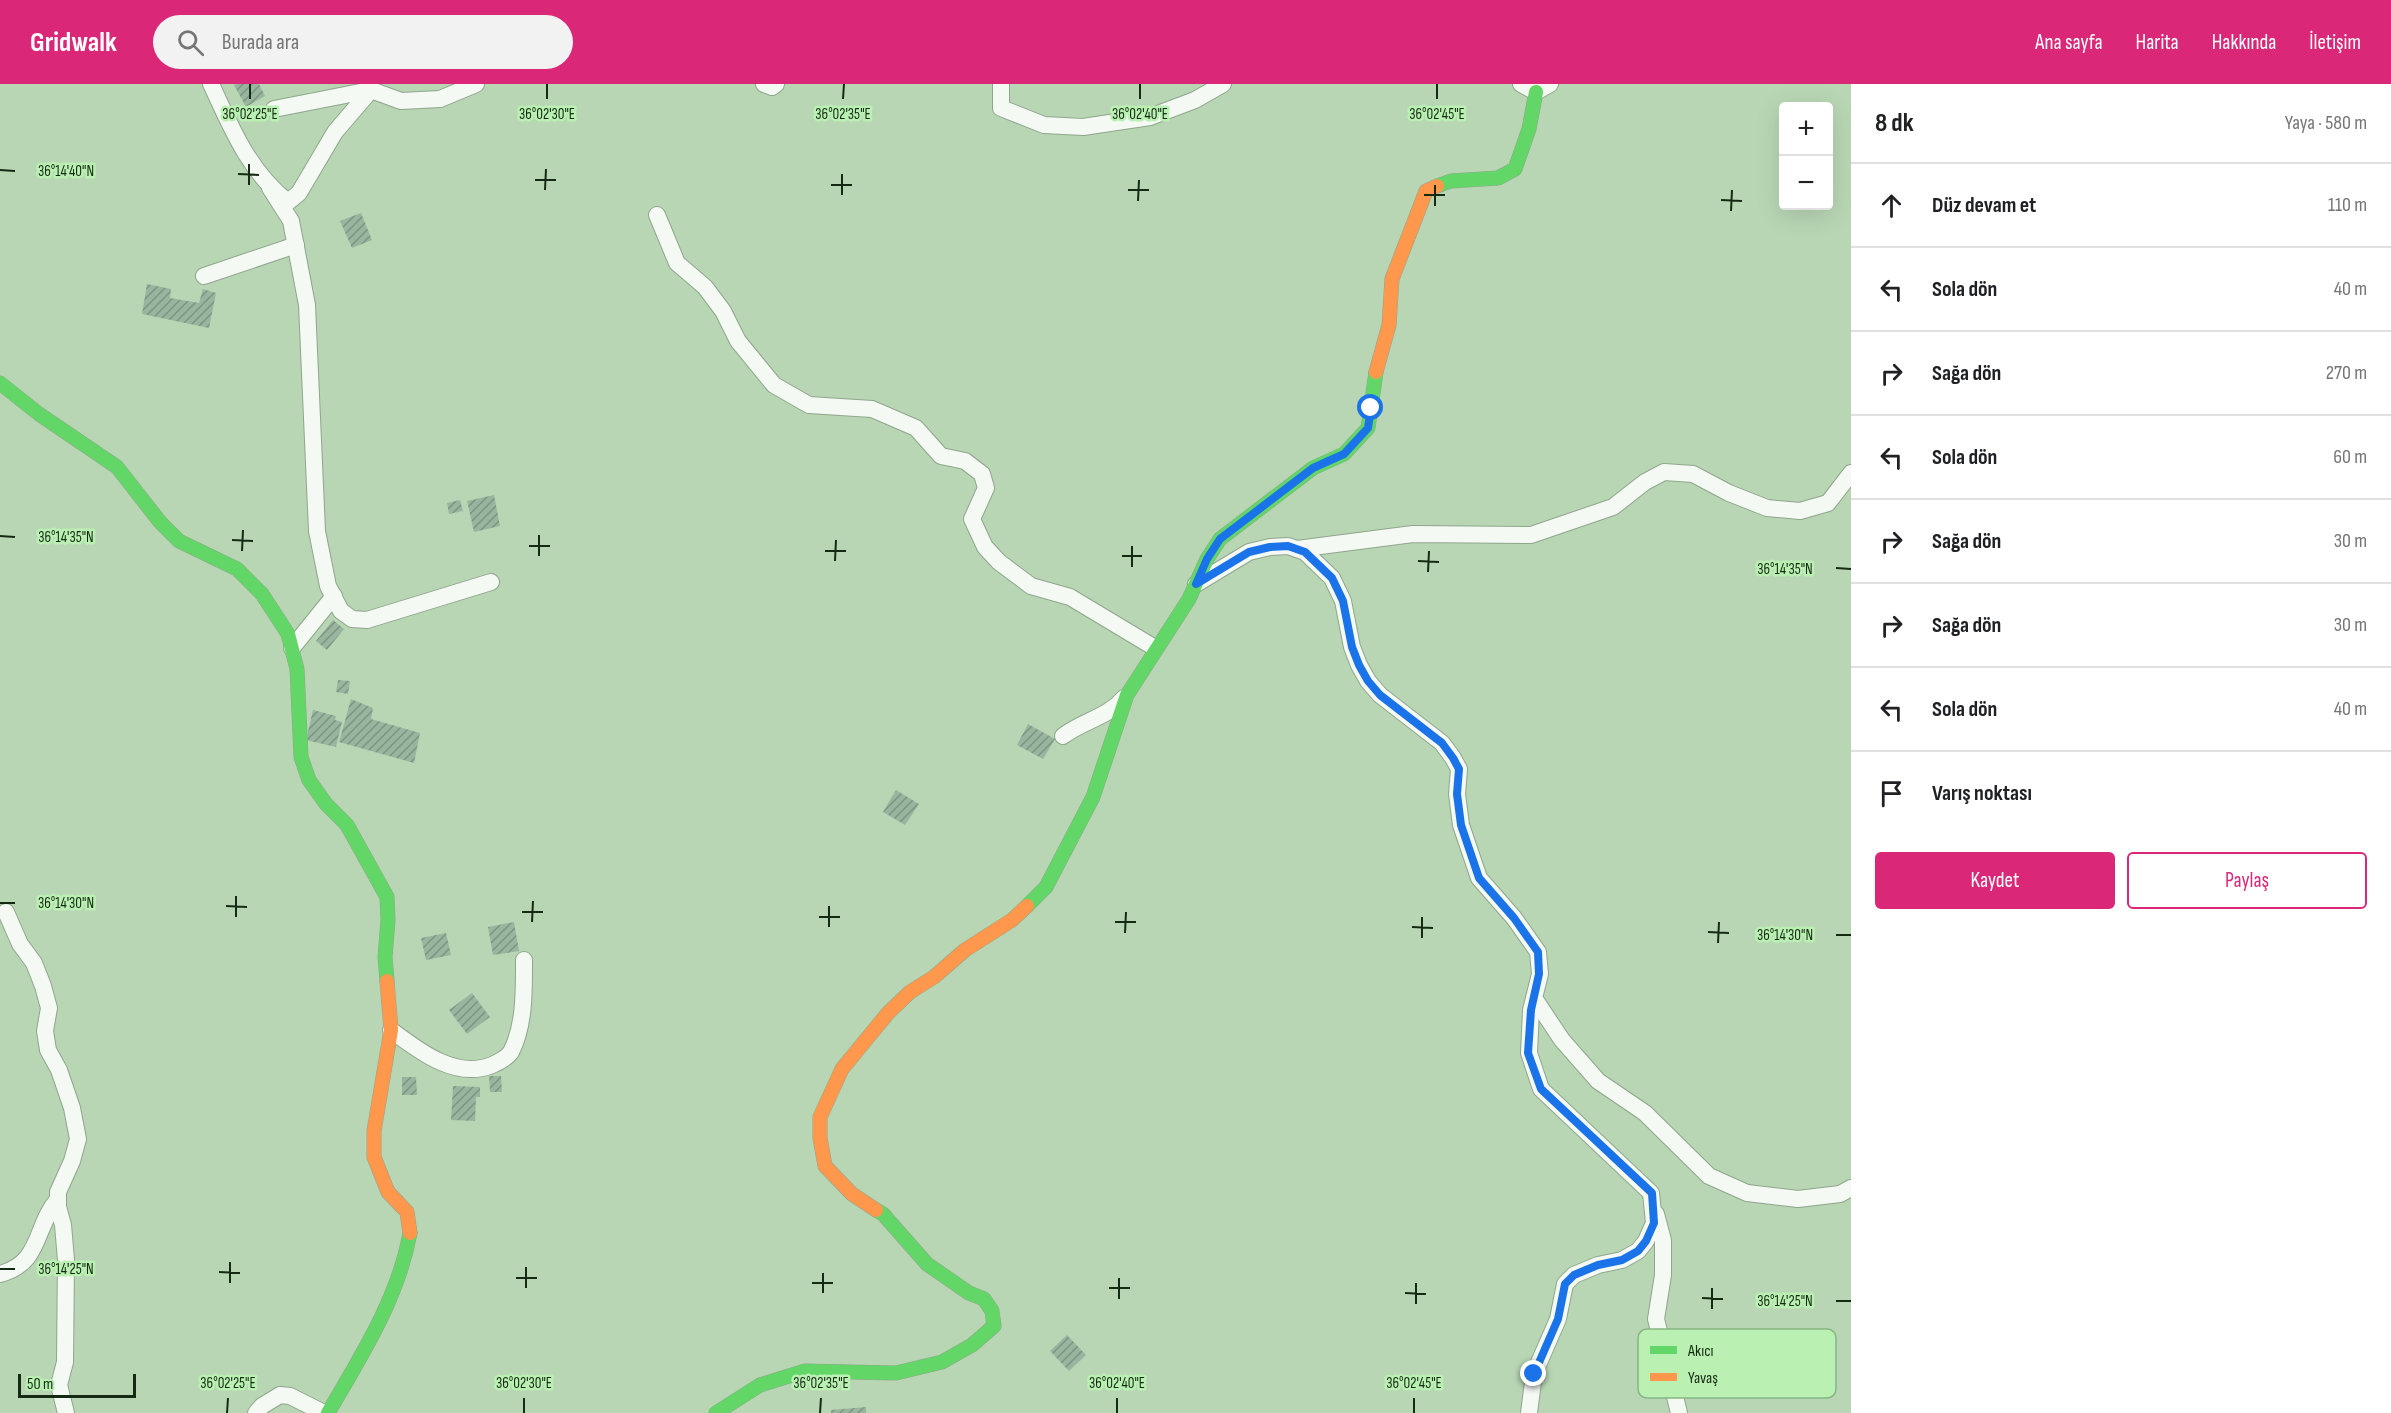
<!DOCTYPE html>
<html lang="tr">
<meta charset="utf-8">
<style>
:root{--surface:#fff;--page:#f2f2f2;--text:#202124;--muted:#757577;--line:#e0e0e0;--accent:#db2777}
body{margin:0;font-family:"Sofia Sans Condensed",sans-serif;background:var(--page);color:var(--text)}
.controls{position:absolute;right:18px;top:18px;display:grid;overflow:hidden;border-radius:6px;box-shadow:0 6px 24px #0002}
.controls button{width:54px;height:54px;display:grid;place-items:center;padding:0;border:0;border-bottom:2px solid var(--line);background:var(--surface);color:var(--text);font:30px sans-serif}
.scale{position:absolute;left:18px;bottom:15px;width:118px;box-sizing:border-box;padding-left:6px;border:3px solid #152a13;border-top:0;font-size:16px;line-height:21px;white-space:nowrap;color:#152a13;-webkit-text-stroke:4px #baf1b3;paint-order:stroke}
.stop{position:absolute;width:18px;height:18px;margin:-14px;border:4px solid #1a73e8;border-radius:50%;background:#fff}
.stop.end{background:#1a73e8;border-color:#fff;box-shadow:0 2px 6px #0008}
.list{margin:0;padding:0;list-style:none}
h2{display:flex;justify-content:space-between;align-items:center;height:78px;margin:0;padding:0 24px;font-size:26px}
h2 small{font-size:20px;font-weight:400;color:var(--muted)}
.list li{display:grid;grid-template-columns:39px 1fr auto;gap:18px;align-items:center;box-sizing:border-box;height:84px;padding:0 24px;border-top:2px solid var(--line)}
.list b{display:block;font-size:22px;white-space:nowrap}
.list em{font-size:20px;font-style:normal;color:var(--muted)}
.actions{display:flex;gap:12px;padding:18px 24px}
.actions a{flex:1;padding:14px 0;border:2px solid var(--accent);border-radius:6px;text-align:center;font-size:21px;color:var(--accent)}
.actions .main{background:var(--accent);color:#fff}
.icon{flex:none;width:33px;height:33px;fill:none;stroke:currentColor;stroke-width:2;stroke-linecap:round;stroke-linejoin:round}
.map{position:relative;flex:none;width:1851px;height:1329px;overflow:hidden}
header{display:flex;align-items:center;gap:36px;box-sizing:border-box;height:84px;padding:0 30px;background:var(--accent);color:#fff}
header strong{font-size:28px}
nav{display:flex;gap:33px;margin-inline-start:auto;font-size:21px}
.search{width:420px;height:54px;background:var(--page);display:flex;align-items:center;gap:15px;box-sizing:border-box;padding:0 21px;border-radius:33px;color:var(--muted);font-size:22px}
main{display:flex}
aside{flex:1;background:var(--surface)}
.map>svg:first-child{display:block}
.building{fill:url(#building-hatch)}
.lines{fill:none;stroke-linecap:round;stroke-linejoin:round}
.street-casing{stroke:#8fa68c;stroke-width:18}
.fast-casing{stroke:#8fa68c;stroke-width:15}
.slow-casing{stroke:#8fa68c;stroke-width:15}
.street{stroke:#f4f9f4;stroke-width:16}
.fast{stroke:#63d668;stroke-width:14}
.slow{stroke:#ff974d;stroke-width:14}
.route{stroke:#1a73e8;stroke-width:8}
.ticks{fill:none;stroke:#152a13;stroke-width:2}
.key{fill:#baf1b3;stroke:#88b583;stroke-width:1.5}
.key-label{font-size:16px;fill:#152a13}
.ticks-label{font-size:15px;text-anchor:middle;fill:#152a13;stroke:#baf1b3;stroke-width:5;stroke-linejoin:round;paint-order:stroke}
</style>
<header>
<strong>Gridwalk</strong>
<div class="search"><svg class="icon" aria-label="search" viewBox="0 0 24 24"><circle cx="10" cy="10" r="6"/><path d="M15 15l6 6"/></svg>Burada ara</div>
<nav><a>Ana sayfa</a><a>Harita</a><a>Hakkında</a><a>İletişim</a></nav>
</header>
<main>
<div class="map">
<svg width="1851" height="1329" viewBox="0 0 1851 1329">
<defs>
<pattern id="building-hatch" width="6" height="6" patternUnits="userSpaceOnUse" patternTransform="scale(1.5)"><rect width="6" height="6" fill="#98b69f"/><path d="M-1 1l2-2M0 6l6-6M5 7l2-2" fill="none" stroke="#7b9480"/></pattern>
</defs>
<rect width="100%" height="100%" fill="#b8d6b4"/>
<!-- building -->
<g class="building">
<path d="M 236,0 L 259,0 L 265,12 L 246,23 L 234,1 Z"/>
<path d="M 361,129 L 372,156 L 352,164 L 340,137 Z"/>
<path d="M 147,200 L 171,205 L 170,214 L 199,219 L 203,205 L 216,209 L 209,244 L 142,230 Z"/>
<path d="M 494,411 L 500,442 L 474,448 L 467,417 Z"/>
<path d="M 460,416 L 463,427 L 449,430 L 447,419 Z"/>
<path d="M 333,536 L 344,545 L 327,566 L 316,557 Z"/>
<path d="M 338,596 L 350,597 L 348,610 L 336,608 Z"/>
<path d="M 351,615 L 373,624 L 371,635 L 420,649 L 414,679 L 339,658 Z"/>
<path d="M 313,626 L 336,632 L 335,636 L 342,638 L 336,663 L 306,656 Z"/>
<path d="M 1028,640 L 1055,655 L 1043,675 L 1017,661 Z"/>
<path d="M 896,706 L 919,720 L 905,741 L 883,728 Z"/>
<path d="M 514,838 L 519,867 L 493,871 L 488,843 Z"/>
<path d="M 446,849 L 451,871 L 426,876 L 421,854 Z"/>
<path d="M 472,909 L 490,933 L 467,950 L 449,926 Z"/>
<path d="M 489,992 L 501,992 L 502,1008 L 490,1008 Z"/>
<path d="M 402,993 L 416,993 L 417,1011 L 402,1011 Z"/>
<path d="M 453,1002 L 480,1003 L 480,1013 L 476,1013 L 475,1037 L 451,1036 Z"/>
<path d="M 1067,1251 L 1086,1271 L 1069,1287 L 1050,1267 Z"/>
<path d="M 866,1323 L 866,1329 L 831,1329 L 831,1326 Z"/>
</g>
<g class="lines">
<defs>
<g id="street">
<path d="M 211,0 C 231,43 249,88 288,118 L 299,109 L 335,48 L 371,6 L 401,17 L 440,15 L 476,0"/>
<path d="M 764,0 L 772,3 L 776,0"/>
<path d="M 1001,0 L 1001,24 L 1044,41 L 1083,43 L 1150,33 L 1195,16 L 1223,0"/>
<path d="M 1521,0 L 1536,8 L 1550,0"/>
<path d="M 274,25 L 371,6"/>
<path d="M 270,104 L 291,137 L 307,221 L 317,447 L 328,502 L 341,527 L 352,535 L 367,536 L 491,498"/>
<path d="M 657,131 L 677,179 L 705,203 L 723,227 L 738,257 L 774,301 L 809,321 L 872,325 L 916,344 L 941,372 L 965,377 L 982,390 L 986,404 L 972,435 L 985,463 L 999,478 L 1031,502 L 1070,513 L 1155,564"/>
<path d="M 204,192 L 296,161"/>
<path d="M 1297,465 L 1413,450 L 1531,451 L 1613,423 L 1645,398 L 1664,388 L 1693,390 L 1729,409 L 1767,424 L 1800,427 L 1828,419 L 1851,389"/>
<path d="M 1196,500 L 1249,468 L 1270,463 L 1288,462 L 1305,468 L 1332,494 L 1343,517 L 1352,563 L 1359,581 L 1368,597 L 1380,611 L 1442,659 L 1453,674 L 1459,685 L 1457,710 L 1461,741 L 1479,794 L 1514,834 L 1538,868 L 1540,890 L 1531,926 L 1529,969 L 1541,1005 L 1651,1109 L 1654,1139 L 1646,1157 L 1638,1167 L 1622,1176 L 1598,1181 L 1574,1191 L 1565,1200 L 1558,1235 L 1534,1290 L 1529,1329"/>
<path d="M 292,564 L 334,512"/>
<path d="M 1063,652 C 1084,636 1107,634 1124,614"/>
<path d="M 6,828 L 20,860 L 34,879 L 43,902 L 49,924 L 45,947 L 48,966 L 59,986 L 72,1024 L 78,1055 L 72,1077 L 58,1108 L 58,1123 L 63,1141 L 66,1176 L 65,1278 L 59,1301 L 66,1329"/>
<path d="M 1534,914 L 1562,956 L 1598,997 L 1645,1029 L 1709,1092 L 1747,1109 L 1798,1115 L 1840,1110 L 1851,1104"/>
<path d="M 391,946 C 419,967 456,996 492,981 C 499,978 507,974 511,968 C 525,941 524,905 524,876"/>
<path d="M 1656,1130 L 1663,1156 L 1663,1191 L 1656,1235 L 1679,1329"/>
<path d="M 0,1190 C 42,1179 34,1143 58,1115"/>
<path d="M 256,1329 L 262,1322 L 280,1311 L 290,1312 L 324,1329"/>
</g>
<g id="fast">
<path d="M 1437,102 L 1451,97 L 1498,94 L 1515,85 L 1529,45 L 1536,8"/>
<path d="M 0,299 L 39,330 L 117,383 L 160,438 L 179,457 L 237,485 L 262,510 L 288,550 L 297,585 L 301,673 L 309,696 L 326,720 L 347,741 L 387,813 L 388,836 L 385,873 L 387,897"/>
<path d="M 1027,822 L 1046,803 L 1093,713 L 1127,611 L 1189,515 L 1207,475 L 1220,455 L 1313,384 L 1344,370 L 1368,344 L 1376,288"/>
<path d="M 328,1329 C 361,1272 398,1215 410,1149"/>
<path d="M 716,1329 L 760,1301 L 805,1287 L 896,1289 L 942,1278 L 972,1261 L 994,1242 L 992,1227 L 984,1215 L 969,1209 L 927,1180 L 883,1130 L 876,1126"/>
</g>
<g id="slow">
<path d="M 1376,288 L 1389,241 L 1392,195 L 1426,107 L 1437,102"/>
<path d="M 387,897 L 391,946 L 374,1047 L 374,1073 L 388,1108 L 407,1128 L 410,1149"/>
<path d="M 876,1126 L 852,1110 L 825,1082 L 820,1054 L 820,1033 L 842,985 L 888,929 L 910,908 L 934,893 L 965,866 L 1012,836 L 1027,822"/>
</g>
</defs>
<!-- street casing -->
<use href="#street" class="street-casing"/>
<!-- fast casing -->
<use href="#fast" class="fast-casing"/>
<!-- slow casing -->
<use href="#slow" class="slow-casing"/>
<!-- street -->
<use href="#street" class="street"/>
<!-- fast -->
<use href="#fast" class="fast"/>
<!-- slow -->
<use href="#slow" class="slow"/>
</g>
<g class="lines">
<!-- route -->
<path class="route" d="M 1371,324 L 1368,344 L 1344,370 L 1313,384 L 1220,455 L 1207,475 L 1196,500 L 1249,468 L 1270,463 L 1288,462 L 1305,468 L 1332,494 L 1343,517 L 1352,563 L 1359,581 L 1368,597 L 1380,611 L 1442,659 L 1453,674 L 1459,685 L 1457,710 L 1461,741 L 1479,794 L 1514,834 L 1538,868 L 1539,890 L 1531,926 L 1528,969 L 1541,1005 L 1652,1109 L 1654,1139 L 1646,1157 L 1638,1167 L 1622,1176 L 1598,1181 L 1574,1191 L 1565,1200 L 1558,1235 L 1534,1290"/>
</g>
<!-- ticks -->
<path class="ticks" d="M 250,15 L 250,0M 547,15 L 547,0M 843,15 L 844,0M 1140,15 L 1140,0M 1437,15 L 1437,0M 0,86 L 15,87M 238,90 L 259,91M 535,96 L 556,96M 249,101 L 249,80M 831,101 L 852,101M 545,106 L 546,85M 1128,106 L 1149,106M 842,111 L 842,90M 1424,111 L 1445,111M 1721,116 L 1742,117M 1138,117 L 1139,96M 1435,122 L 1435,101M 1731,127 L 1732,106M 0,452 L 15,453M 232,456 L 253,457M 529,462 L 550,462M 242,467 L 243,446M 825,467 L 846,467M 539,472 L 539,451M 1122,472 L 1142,472M 835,477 L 836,456M 1418,477 L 1439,478M 1132,483 L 1132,462M 1836,484 L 1851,485M 1428,488 L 1429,467M 0,819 L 15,819M 226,822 L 247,823M 522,828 L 543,828M 236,833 L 236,812M 819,833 L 840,833M 532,838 L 533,817M 1115,838 L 1136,838M 829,843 L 829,822M 1412,843 L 1433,844M 1708,848 L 1729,849M 1125,849 L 1126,828M 1836,851 L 1851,851M 1422,854 L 1422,833M 1718,859 L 1719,838M 0,1185 L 15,1185M 219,1188 L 240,1189M 516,1194 L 537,1194M 230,1199 L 230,1178M 812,1199 L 833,1199M 526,1204 L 526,1183M 1109,1204 L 1130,1204M 823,1209 L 823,1189M 1405,1209 L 1426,1210M 1702,1214 L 1723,1215M 1119,1215 L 1119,1194M 1836,1217 L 1851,1217M 1416,1220 L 1416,1199M 1712,1225 L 1712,1204M 227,1329 L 228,1314M 524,1329 L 524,1314M 820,1329 L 821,1314M 1117,1329 L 1117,1314M 1414,1329 L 1414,1314"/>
<!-- legend -->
<rect x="1638" y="1245" width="198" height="69" rx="9" class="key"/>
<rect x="1650" y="1262" width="27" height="8" fill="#63d668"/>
<rect x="1650" y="1289" width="27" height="8" fill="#ff974d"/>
<g class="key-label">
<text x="1688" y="1272">Akıcı</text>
<text x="1688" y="1299">Yavaş</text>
</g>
<g class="ticks-label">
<text x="250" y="35">36°02'25"E</text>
<text x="547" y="35">36°02'30"E</text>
<text x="843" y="35">36°02'35"E</text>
<text x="1140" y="35">36°02'40"E</text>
<text x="1437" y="35">36°02'45"E</text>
<text x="66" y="92">36°14'40"N</text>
<text x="66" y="458">36°14'35"N</text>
<text x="1785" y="490">36°14'35"N</text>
<text x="66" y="824">36°14'30"N</text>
<text x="1785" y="856">36°14'30"N</text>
<text x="66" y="1190">36°14'25"N</text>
<text x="1785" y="1222">36°14'25"N</text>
<text x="228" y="1304">36°02'25"E</text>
<text x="524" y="1304">36°02'30"E</text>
<text x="821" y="1304">36°02'35"E</text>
<text x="1117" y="1304">36°02'40"E</text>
<text x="1414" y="1304">36°02'45"E</text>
</g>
</svg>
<div class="controls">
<button>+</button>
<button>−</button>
</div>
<div class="scale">50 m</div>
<div class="stop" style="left:1371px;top:324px"></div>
<div class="stop end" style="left:1534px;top:1290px"></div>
</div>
<aside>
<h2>8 dk<small>Yaya · 580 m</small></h2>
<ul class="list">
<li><svg class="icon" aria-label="ahead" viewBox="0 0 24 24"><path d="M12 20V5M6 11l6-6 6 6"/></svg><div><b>Düz devam et</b></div><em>110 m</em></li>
<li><svg class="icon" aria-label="left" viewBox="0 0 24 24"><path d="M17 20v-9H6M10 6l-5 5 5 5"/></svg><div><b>Sola dön</b></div><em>40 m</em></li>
<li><svg class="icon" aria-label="right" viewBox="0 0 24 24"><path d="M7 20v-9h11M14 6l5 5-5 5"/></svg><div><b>Sağa dön</b></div><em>270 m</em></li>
<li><svg class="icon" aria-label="left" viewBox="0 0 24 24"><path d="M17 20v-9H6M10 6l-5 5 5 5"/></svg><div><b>Sola dön</b></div><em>60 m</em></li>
<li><svg class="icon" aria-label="right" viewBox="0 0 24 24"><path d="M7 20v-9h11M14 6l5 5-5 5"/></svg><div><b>Sağa dön</b></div><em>30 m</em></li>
<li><svg class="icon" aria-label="right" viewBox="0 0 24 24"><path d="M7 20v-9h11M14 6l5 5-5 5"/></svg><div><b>Sağa dön</b></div><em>30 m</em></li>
<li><svg class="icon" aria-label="left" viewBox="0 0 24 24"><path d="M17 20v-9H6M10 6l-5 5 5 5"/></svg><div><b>Sola dön</b></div><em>40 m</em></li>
<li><svg class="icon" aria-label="arrive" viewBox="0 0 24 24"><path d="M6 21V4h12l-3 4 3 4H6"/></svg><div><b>Varış noktası</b></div></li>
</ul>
<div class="actions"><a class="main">Kaydet</a><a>Paylaş</a></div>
</aside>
</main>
